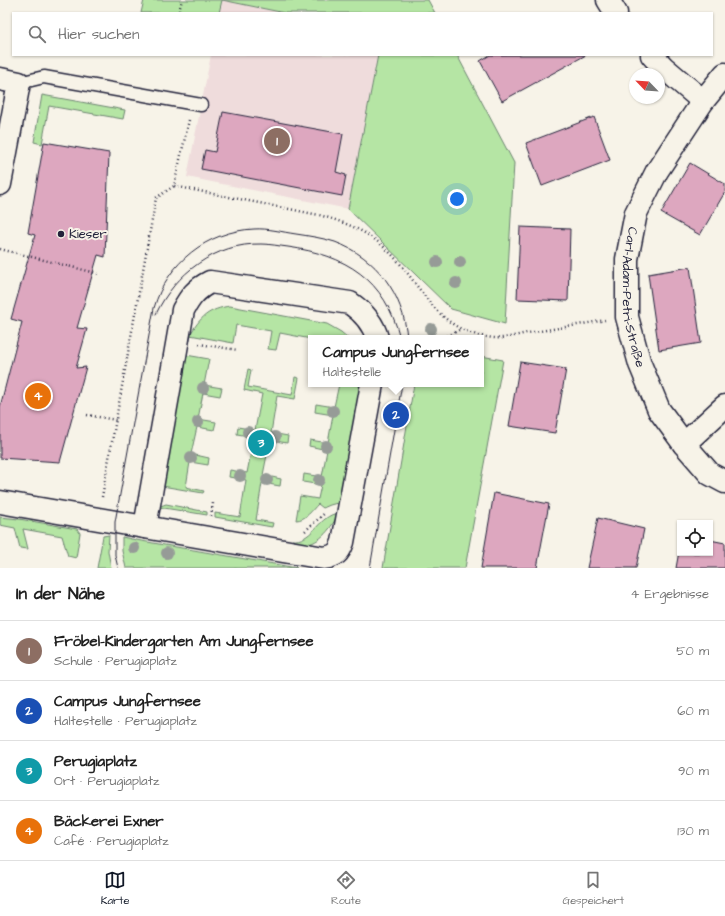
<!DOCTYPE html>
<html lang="de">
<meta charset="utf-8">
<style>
:root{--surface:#fff;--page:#f6f6f6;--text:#222;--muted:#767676;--line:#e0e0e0;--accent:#111827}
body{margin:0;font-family:"Architects Daughter",sans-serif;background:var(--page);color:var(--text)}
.controls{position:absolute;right:12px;bottom:12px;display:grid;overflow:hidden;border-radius:0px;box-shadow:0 1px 3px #0004}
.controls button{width:36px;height:36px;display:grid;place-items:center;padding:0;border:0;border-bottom:1px solid var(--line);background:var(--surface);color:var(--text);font:20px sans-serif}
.compass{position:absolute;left:629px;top:68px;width:36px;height:36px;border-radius:50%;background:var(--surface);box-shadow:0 1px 3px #0004;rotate:295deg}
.you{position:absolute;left:457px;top:199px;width:14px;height:14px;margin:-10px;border:3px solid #fff;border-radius:50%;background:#1a73e8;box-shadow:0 0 0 6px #1a73e833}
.badge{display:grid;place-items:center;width:26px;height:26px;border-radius:50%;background:var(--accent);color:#fff;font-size:13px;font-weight:700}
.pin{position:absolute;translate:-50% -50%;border:2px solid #fff;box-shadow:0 1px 4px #0006}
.popup{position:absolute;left:308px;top:335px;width:176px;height:52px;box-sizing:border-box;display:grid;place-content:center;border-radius:0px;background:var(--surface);filter:drop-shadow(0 1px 3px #0005);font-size:13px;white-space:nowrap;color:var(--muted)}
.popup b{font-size:15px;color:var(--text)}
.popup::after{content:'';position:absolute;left:50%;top:100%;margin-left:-8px;border:8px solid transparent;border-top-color:var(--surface)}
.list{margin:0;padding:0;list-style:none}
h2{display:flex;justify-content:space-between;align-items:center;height:52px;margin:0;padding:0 16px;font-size:17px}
h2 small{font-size:13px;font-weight:400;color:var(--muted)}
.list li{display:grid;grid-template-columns:26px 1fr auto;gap:12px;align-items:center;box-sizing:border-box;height:60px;padding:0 16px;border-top:1px solid var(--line)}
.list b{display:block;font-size:15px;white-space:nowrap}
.list p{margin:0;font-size:13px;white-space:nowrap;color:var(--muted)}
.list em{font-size:13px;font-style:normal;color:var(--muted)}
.icon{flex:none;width:22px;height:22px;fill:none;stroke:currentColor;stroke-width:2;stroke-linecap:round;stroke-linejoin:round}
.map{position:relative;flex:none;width:725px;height:568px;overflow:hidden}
.search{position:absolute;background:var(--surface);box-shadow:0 1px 3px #0004;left:12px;right:12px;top:12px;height:44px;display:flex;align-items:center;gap:10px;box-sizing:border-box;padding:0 14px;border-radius:0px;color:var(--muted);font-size:15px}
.sheet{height:292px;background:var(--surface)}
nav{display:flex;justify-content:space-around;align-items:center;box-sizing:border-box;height:56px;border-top:1px solid var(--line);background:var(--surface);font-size:11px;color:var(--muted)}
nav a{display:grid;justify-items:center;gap:2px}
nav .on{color:var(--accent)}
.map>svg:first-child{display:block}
.built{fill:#efdcdc}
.green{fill:#b5e5a4;stroke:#6c8470}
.building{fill:#dda7bf;stroke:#22223b}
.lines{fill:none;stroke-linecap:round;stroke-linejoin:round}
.service-casing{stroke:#22223b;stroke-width:15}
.minor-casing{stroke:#22223b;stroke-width:25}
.path{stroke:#22223b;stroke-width:2.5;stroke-dasharray:1 3;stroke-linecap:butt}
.service{stroke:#f7f3e8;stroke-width:12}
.minor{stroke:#f7f3e8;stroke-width:22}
.tram{stroke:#22223b;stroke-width:1}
.tree{fill:#969b97}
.poi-dot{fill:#22223b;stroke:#f7f3e8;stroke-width:1.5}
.labels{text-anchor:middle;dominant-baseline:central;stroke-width:4;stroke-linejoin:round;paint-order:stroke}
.poi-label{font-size:13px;fill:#22223b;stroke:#f7f3e8;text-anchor:start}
.street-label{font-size:13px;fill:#22223b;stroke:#f7f3e8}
</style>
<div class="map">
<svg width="725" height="568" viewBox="0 0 725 568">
<rect width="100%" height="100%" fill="#f7f3e8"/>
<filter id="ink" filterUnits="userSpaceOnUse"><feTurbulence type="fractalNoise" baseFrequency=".025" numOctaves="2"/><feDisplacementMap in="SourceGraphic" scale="8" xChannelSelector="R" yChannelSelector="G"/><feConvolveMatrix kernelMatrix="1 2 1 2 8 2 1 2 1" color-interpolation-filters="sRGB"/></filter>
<g filter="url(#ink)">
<!-- built -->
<g class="built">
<path d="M 222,0 L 285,13 L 219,13 Z"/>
<path d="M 211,55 L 378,55 L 348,209 L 187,177 Z"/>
</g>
<!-- green -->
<g class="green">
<path d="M 144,0 L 428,0 L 435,13 L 285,13 L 222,0 L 219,13 L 141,13 Z"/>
<path d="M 378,55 L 457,55 L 514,163 L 505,324 L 451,309 L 348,209 Z"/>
<path d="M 42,95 L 125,110 L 123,119 L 49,106 L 42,144 L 34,142 Z"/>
<path d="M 230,306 L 327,324 L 341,332 L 348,338 L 311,339 L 280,333 L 276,350 L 268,349 L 271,331 L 236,325 L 233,343 L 190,335 C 200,317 209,309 230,306 Z"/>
<path d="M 186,355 L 209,359 L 204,385 L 222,388 L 220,396 L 203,393 L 198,419 L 216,422 L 214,430 L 197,427 L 191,454 L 209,458 L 208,465 L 190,462 L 186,487 L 204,491 L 203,493 L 162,486 Z"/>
<path d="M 481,356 L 503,360 L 465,568 L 383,568 L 414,384 L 481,384 Z"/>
<path d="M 248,369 L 251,370 L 248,387 L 292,395 L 295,377 L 299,378 L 295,399 L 277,396 L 271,433 L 288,436 L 287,443 L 270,440 L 263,475 L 281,479 L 280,486 L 262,483 L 256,520 L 273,523 L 272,527 L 215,517 L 215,513 L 240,517 L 246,480 L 229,477 L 230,470 L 247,473 L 254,437 L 237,434 L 238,427 L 255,430 L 262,394 L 244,390 Z"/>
<path d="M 339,384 L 361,385 L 341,502 L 330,505 L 323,508 L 318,504 C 312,510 306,520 296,520 L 300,496 L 318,499 L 321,485 L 303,482 L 304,474 L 322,477 L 327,450 L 309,446 L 310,440 L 328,443 L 333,415 L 315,412 L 316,404 L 334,407 Z"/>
<path d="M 166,504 L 207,512 L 207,515 L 158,507 Z"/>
<path d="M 334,514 L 338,514 C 332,527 321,543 304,545 C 300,545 296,544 292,544 L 292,540 C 311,542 318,519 334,514 Z"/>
<path d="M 0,517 L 19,519 L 77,529 L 80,533 L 76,558 L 68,556 L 62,536 L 23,529 L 28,549 L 20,548 L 15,528 L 0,525 Z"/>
<path d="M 109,535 L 108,551 L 111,568 L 97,568 L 103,536 Z"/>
<path d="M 122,537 L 136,540 L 297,568 L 126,568 L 122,551 Z"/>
</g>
<!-- building -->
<g class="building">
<path d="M 490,55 L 586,55 L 502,101 L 480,61 Z"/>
<path d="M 223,112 L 343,134 L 336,172 L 346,175 L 342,196 L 201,169 L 205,150 L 215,152 Z"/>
<path d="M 594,117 L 610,160 L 542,186 L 526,143 Z"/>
<path d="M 44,142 L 109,153 L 105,257 L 98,255 L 77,328 L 87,329 L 76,368 L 86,367 L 60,462 L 0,458 L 0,407 L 22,322 L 11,319 L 35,235 L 28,233 Z"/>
<path d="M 690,163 L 725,184 L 725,192 L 700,235 L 661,213 Z"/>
<path d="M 520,227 L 570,229 L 568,301 L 517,299 Z"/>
<path d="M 690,267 L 701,343 L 659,350 L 648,274 Z"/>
<path d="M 520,362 L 566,369 L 555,433 L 509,426 Z"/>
<path d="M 494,493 L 549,504 L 537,568 L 481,568 Z"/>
<path d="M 598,518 L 644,529 L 636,568 L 587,568 Z"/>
<path d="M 710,540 L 725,543 L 725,568 L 676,568 L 680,546 L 680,553 L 710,553 Z"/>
</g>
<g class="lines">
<defs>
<path id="service" d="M 19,83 L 44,77 L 201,105"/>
<g id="minor">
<path d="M 608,0 L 616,13"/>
<path d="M 652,55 L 663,67 L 703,101"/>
<path id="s1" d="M 725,74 L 703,101 L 657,171 L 636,213 L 627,259 L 627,317 L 640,364 L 659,410 L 684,444 L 710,474 L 725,482"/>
<path d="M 0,79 L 19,83 L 0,184"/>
<path d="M 684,444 L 725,406"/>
<path d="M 0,502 L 324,558 C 336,556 339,553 343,542 L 372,384"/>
<path d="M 145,527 L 183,310 C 190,297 196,289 210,282 L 350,303 C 363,312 373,322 377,338"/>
</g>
</defs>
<!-- service casing -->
<use href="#service" class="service-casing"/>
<!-- minor casing -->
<use href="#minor" class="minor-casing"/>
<!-- path -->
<g class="path">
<path d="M 179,11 L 182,0"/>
<path d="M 189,120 L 174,186 L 319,215 C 344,222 365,230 384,247 C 423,282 433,333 495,338 C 505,339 517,335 527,333 C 553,329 579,325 605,320"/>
<path d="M 0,249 L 100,274"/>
<path d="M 444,338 L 461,329"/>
<path d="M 199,344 L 238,350"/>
<path d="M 87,415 L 116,420"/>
<path d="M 102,497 L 156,198 L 174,186"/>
<path d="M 211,516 L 213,503"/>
<path d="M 305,531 L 325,513"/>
</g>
<!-- service -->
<use href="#service" class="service"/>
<!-- minor -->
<use href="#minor" class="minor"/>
<!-- tram -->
<g class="tram">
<path d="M 156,314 C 175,273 216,243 261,244 C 270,244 279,246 288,247 C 346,255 385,279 400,338"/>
<path d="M 118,568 L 115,555 L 115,522 L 154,308 C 167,263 207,231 254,229 C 268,228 282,232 296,234 C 309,236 323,238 335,242 C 376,257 404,294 407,338"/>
<path d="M 370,568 L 402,384"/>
</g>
</g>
<!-- trees -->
<g class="tree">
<circle cx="437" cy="262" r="6"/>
<circle cx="460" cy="262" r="6"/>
<circle cx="456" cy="283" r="6"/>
<circle cx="431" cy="329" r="6"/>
<circle cx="203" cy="388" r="6"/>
<circle cx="333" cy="411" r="6"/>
<circle cx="198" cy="422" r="6"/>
<circle cx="248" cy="432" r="6"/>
<circle cx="275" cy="437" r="6"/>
<circle cx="326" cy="446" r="6"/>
<circle cx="191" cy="458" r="6"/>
<circle cx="240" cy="476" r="6"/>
<circle cx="267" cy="480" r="6"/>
<circle cx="319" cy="480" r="6"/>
<circle cx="134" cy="548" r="6"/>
<circle cx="167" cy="553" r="6"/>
</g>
</g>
<!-- markers -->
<circle class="poi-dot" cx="61" cy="234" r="4"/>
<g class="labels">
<!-- poi labels -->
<g class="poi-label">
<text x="69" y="234">Kieser</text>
</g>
<!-- street labels -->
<g class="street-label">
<text stroke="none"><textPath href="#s1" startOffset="251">Carl-Adam-Petri-Straße</textPath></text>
</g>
</g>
</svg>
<div class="controls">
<button><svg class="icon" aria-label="locate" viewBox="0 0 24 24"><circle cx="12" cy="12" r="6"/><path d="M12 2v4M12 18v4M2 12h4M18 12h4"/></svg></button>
</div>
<svg class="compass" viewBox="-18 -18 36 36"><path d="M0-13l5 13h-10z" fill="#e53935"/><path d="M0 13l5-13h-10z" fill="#767676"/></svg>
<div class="you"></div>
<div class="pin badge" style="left:277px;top:141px;background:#8d6e63">1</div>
<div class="pin badge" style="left:396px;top:415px;background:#1a4fb4">2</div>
<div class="popup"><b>Campus Jungfernsee</b>Haltestelle</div>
<div class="pin badge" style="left:261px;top:443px;background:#0f9aa8">3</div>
<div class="pin badge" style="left:38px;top:396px;background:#e8710a">4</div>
<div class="search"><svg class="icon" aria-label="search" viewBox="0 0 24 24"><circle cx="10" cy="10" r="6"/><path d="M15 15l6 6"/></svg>Hier suchen</div>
</div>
<section class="sheet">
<h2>In der Nähe<small>4 Ergebnisse</small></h2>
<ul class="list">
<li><span class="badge" style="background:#8d6e63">1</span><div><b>Fröbel-Kindergarten Am Jungfernsee</b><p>Schule · Perugiaplatz</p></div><em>50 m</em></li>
<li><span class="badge" style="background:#1a4fb4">2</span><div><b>Campus Jungfernsee</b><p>Haltestelle · Perugiaplatz</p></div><em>60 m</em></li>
<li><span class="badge" style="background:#0f9aa8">3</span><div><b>Perugiaplatz</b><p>Ort · Perugiaplatz</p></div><em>90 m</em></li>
<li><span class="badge" style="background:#e8710a">4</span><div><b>Bäckerei Exner</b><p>Café · Perugiaplatz</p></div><em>130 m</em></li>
</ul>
</section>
<nav>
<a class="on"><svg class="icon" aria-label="map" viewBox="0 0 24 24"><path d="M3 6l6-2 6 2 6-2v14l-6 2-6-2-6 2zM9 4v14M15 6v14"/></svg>Karte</a>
<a><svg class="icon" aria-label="directions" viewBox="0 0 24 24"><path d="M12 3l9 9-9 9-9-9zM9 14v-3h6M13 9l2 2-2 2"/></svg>Route</a>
<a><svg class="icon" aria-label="saved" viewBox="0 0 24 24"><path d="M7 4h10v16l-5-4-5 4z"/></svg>Gespeichert</a>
</nav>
